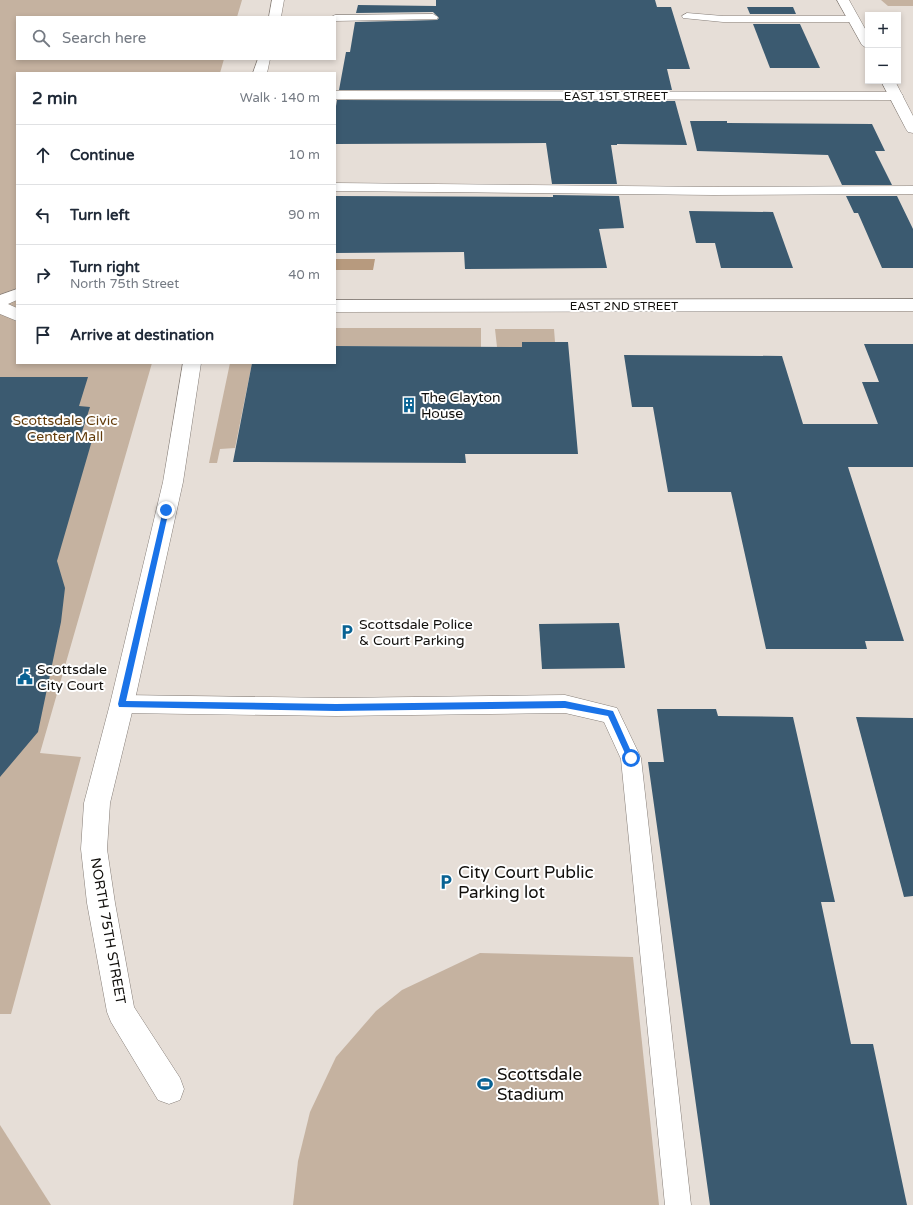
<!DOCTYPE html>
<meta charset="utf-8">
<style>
:root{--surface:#fff;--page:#f6f6f7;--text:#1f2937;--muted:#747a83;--line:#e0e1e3}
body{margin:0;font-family:"Varela Round",sans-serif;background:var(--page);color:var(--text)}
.controls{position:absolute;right:12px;top:12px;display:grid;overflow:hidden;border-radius:0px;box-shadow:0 2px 6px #0003}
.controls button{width:36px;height:36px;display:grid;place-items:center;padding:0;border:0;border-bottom:1px solid var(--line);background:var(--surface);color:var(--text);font:20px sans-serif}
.stop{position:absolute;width:12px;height:12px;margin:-9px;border:3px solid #1a73e8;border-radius:50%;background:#fff}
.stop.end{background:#1a73e8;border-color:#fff;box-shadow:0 1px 4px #0008}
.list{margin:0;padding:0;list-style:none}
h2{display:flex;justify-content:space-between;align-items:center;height:52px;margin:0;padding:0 16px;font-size:17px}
h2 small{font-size:13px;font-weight:400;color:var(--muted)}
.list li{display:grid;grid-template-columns:26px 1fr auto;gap:12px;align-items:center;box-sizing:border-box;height:60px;padding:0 16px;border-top:1px solid var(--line)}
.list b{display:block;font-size:15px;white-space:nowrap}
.list p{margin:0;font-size:13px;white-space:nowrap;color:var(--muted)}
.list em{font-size:13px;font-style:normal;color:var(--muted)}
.icon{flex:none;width:22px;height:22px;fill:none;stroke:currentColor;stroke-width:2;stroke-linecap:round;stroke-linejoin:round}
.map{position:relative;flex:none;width:913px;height:1205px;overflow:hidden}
.search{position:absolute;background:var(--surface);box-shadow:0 2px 6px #0003;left:16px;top:16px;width:320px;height:44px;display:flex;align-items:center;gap:10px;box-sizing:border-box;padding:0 14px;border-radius:0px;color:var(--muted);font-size:15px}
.panel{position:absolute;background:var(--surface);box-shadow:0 2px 6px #0003;left:16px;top:72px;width:320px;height:292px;border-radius:0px}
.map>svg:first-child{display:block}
.green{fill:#c5b2a0}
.water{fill:#b79a7e}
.building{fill:#3b5a70}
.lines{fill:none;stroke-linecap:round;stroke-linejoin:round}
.service-casing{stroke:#867e78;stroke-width:1}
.minor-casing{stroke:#867e78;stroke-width:1}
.tertiary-casing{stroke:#867e78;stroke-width:1}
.service{fill:#fff;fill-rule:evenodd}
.minor{fill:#fff;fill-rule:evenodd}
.tertiary{fill:#fff;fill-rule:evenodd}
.route{fill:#1a73e8}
.labels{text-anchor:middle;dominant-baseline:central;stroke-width:4;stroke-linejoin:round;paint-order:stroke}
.far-street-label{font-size:12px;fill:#110f0c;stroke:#fff}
.poi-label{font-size:14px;fill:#110f0c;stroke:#fff;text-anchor:start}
.park-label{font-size:14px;fill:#643c0b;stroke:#fff}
.street-label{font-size:14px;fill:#110f0c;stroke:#fff}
.near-poi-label{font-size:17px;fill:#110f0c;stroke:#fff;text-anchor:start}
</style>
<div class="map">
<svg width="913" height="1205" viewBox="0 0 913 1205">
<rect width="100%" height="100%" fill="#e6ded7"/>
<!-- green -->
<g class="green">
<path d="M 0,0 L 242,0 L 237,17 L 17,17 L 17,59 L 224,59 L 220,73 L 17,73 L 17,363 L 152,363 L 40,753 L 81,757 L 11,1014 L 0,1014 Z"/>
<path d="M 881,0 L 913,0 L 913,6 L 888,6 Z"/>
<path d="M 335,328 L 481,328 L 481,347 L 335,346 Z"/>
<path d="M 495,329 L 554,329 L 555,342 L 522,342 L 522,347 L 497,347 Z"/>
<path d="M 230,363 L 252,363 L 235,448 L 220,449 L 217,463 L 209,463 Z"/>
<path d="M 480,953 L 633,957 L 659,1205 L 293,1205 L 298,1161 L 310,1112 L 336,1057 L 376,1011 L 402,990 Z"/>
<path d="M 0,1125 L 51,1205 L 0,1205 Z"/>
</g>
<!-- water -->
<path class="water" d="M 335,259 L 375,259 L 373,270 L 335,270 Z"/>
<!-- building -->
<g class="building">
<path d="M 436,0 L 655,0 L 657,7 L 671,7 L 690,69 L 667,69 L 672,90 L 339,90 L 346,52 L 350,52 L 355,22 L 437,20 L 439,18 L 433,12 L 356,13 L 358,5 L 436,6 Z"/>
<path d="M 747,7 L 793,7 L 796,14 L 750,14 Z"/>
<path d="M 753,24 L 800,24 L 820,68 L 770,68 Z"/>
<path d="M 337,100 L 675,101 L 687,145 L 617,144 L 617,145 L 611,145 L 617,184 L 552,184 L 546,143 L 335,144 L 335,112 Z"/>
<path d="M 690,121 L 727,121 L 727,123 L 872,124 L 885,151 L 875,151 L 892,185 L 842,185 L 828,155 L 697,151 Z"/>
<path d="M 553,195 L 619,196 L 624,228 L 599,229 L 607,268 L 465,269 L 464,252 L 335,253 L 335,196 L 553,197 Z"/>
<path d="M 846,196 L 897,196 L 913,229 L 913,268 L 882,268 L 858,213 L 854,213 Z"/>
<path d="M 689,211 L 773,212 L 793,268 L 721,268 L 715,243 L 696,243 Z"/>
<path d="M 522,342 L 568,342 L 578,454 L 465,454 L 466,463 L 233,462 L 252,363 L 335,363 L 335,346 L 522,347 Z"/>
<path d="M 864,344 L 913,344 L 913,467 L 848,467 L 904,641 L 865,641 L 867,649 L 766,649 L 731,492 L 668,492 L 653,407 L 632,407 L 624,355 L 782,356 L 803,424 L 878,424 L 862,382 L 879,382 Z"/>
<path d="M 0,377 L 88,377 L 79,406 L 90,407 L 81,435 L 93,437 L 57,561 L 65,588 L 61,622 L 38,732 L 0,777 Z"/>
<path d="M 619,623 L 625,668 L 542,669 L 539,624 Z"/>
<path d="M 657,709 L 716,709 L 718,716 L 793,717 L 835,902 L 821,902 L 851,1044 L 873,1044 L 907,1205 L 710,1205 L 648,762 L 664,762 Z"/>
<path d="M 856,717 L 913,718 L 913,896 L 904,897 Z"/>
</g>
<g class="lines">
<defs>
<g id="service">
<path d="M 687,13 L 723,16 L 853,16 L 858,19 L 853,22 L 723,22 L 683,18 L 682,16 Z"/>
<path d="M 433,14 L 438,17 L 437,19 L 335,21 L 335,17 L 331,17 L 335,15 Z"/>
<path d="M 335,183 L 713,187 L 913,186 L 913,194 L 713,195 L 335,191 Z"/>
<path d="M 122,695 L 336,698 L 565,695 L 617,708 L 641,758 L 691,1205 L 665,1205 L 621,759 L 604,722 L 565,713 L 336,716 L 122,713 L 115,710 L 112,704 L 115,698 Z"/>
</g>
<g id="minor">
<path d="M 272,0 L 284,0 L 281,17 L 269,17 Z"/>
<path d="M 258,59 L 270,59 L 267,73 L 253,73 Z"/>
<path d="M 335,91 L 896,92 L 901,93 L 903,96 L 901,99 L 896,100 L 335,99 Z"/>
<path d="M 17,289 L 17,300 L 8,304 L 17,308 L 17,321 L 0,314 L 0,295 Z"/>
<path d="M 913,299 L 913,311 L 335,312 L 335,300 Z"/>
<path d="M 183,363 L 201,363 L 183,482 L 134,704 L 110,803 L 107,849 L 115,903 L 134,1007 L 180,1078 L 184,1089 L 180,1100 L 169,1104 L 158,1100 L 111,1022 L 107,1012 L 87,903 L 81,849 L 84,803 L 110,704 L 163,482 Z"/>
</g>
<g id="tertiary">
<path d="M 837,0 L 849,0 L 868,34 L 868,49 L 862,45 Z"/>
<path d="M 881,81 L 895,81 L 913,116 L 913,133 L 908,132 L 906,129 Z"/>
</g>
</defs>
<!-- service casing -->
<use href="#service" class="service-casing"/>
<!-- minor casing -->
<use href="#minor" class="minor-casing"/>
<!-- tertiary casing -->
<use href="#tertiary" class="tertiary-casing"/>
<!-- service -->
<use href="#service" class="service"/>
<!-- minor -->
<use href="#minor" class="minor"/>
<!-- tertiary -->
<use href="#tertiary" class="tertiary"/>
</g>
<!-- route -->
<path class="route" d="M 166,507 L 169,510 L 126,701 L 336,704 L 565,701 L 613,711 L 634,758 L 633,760 L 628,760 L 608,716 L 565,708 L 336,711 L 119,707 L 118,704 L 163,510 Z"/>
<!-- icons -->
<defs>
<symbol id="building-bare" viewBox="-9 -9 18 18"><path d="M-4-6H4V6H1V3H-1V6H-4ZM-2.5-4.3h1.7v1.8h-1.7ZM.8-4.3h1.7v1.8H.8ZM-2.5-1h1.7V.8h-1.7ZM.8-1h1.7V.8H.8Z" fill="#086293" stroke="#fff" stroke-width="2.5" paint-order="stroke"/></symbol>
<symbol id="parking-bare" viewBox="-9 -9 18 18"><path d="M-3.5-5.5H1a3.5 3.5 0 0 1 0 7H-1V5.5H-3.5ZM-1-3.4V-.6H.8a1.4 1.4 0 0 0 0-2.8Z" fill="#086293" stroke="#fff" stroke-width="2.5" paint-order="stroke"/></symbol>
<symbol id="civic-bare" viewBox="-9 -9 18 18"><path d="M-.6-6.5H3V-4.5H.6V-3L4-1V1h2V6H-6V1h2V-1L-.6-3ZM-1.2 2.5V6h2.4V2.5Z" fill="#086293" stroke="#fff" stroke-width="2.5" paint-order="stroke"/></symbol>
<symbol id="stadium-bare" viewBox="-9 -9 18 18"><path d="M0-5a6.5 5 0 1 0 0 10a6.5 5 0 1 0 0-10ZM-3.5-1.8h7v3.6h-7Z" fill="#086293" stroke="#fff" stroke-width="2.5" paint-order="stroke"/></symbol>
</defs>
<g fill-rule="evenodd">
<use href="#building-bare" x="398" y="394" width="22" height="22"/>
<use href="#parking-bare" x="336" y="621" width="22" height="22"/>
<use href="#civic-bare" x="14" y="666" width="22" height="22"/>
<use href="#parking-bare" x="435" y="871" width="22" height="22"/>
<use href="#stadium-bare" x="474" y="1073" width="22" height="22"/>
</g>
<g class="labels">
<!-- far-street labels -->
<g class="far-street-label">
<text x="616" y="96">EAST 1ST STREET</text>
<text x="624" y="306">EAST 2ND STREET</text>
</g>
<!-- poi labels -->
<g class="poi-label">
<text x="421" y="397">The Clayton<tspan x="421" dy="16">House</tspan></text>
<text x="359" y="624">Scottsdale Police<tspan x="359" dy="16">&amp; Court Parking</tspan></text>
<text x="37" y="669">Scottsdale<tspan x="37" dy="16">City Court</tspan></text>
</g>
<!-- park labels -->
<g class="park-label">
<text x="65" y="420">Scottsdale Civic<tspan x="65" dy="16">Center Mall</tspan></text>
</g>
<!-- street labels -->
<g class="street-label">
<text transform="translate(108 931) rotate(80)">NORTH 75TH STREET</text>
</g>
<!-- near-poi labels -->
<g class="near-poi-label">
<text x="458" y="872">City Court Public<tspan x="458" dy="20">Parking lot</tspan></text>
<text x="497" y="1074">Scottsdale<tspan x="497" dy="20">Stadium</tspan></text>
</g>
</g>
</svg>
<div class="controls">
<button>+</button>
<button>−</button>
</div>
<div class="stop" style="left:631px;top:758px"></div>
<div class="stop end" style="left:166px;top:510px"></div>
<div class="search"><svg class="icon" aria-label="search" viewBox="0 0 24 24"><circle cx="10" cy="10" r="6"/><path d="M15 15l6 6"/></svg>Search here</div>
<section class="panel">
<h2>2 min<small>Walk · 140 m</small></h2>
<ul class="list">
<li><svg class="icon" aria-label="ahead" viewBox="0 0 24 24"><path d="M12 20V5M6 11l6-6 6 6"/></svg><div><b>Continue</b></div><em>10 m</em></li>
<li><svg class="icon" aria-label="left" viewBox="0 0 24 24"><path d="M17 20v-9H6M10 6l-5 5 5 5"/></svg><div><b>Turn left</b></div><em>90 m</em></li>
<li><svg class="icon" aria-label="right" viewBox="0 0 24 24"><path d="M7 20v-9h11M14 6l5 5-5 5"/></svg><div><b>Turn right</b><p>North 75th Street</p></div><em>40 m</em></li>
<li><svg class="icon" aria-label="arrive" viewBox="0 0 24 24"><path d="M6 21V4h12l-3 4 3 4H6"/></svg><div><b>Arrive at destination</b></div></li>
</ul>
</section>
</div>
